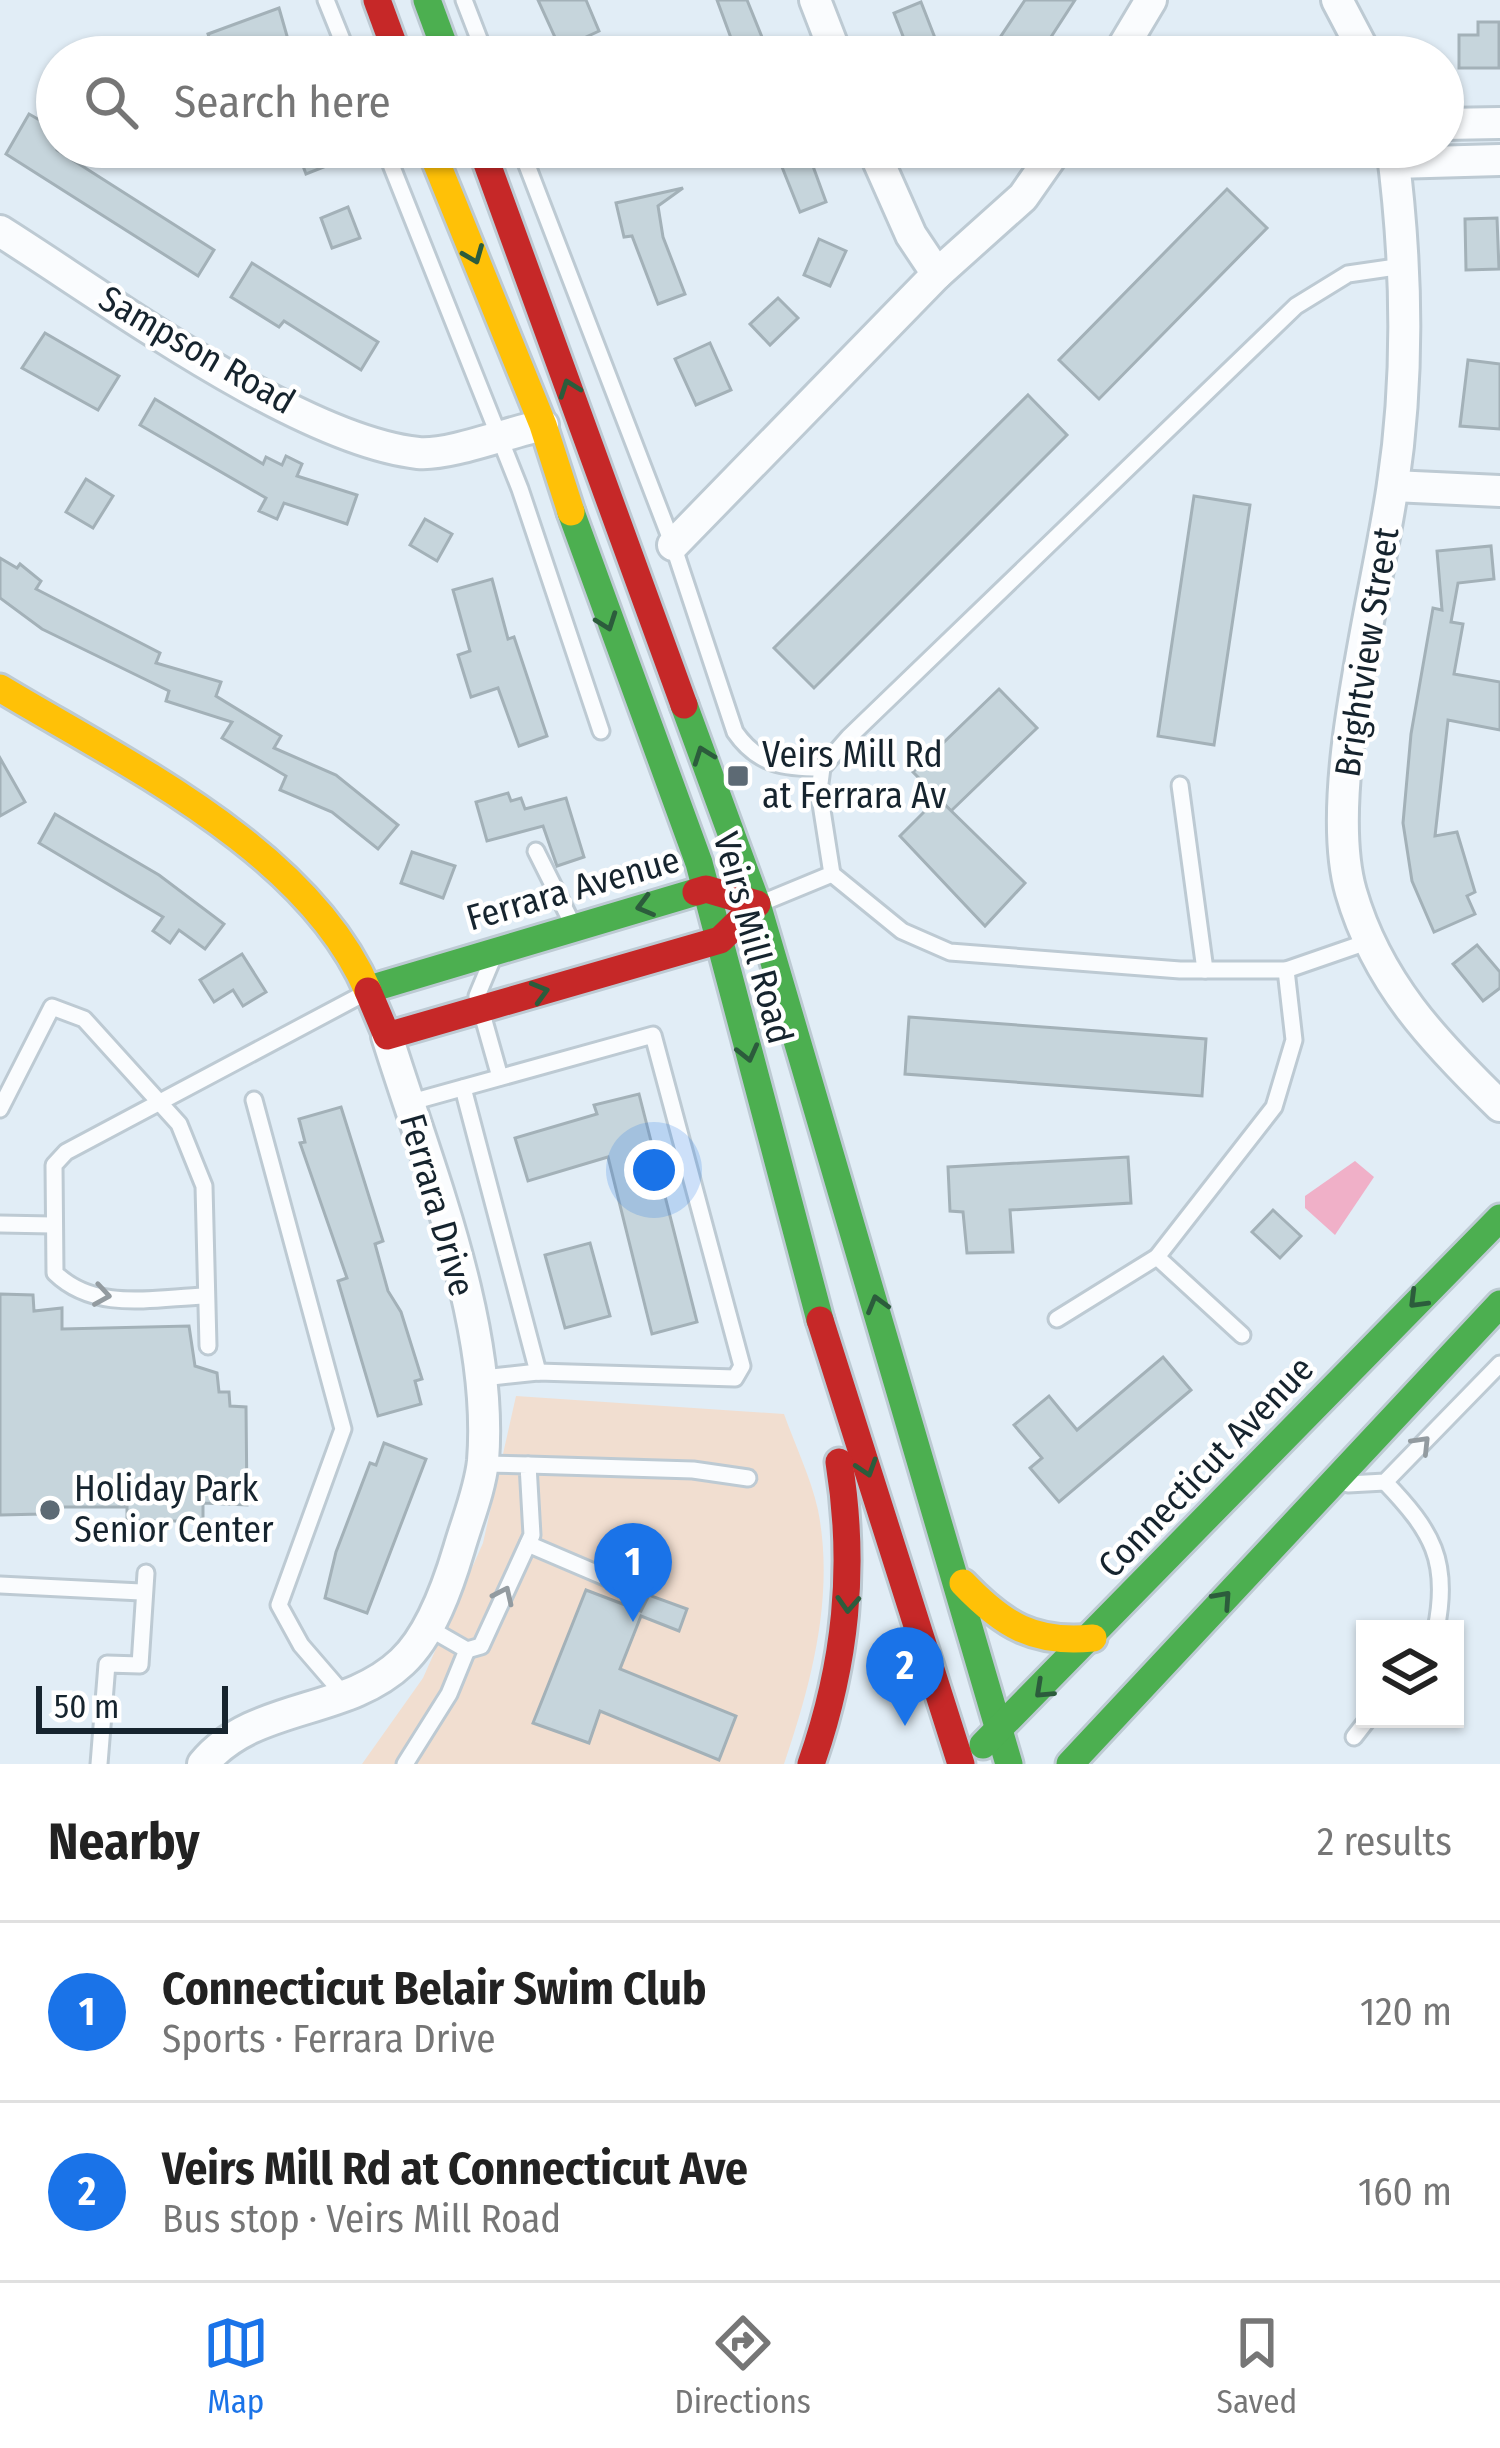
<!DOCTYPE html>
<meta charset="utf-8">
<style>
:root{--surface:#fff;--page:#f6f6f6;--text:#222;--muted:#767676;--line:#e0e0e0;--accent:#1a73e8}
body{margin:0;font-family:"Fira Sans Condensed",sans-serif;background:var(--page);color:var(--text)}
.controls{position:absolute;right:36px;bottom:36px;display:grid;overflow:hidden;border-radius:0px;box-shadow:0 3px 9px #0004}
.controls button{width:108px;height:108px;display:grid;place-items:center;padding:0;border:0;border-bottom:3px solid var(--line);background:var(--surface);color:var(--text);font:60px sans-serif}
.scale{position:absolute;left:36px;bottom:30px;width:192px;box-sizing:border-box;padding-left:12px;border:6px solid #16242e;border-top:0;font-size:33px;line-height:42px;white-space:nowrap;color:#16242e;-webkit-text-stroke:9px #fff;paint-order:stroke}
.you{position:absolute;left:654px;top:1170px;width:42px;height:42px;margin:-30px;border:9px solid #fff;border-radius:50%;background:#1a73e8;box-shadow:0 0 0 18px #1a73e833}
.badge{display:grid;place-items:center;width:78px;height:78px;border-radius:50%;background:var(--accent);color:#fff;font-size:39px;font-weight:700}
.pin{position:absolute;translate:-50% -99px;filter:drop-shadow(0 3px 6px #0008)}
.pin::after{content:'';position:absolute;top:63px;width:42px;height:36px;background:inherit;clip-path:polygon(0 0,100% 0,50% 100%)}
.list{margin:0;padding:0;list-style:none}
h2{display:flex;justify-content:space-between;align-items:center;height:156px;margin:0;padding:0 48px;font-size:51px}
h2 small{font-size:39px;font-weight:400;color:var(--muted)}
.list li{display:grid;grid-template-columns:78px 1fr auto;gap:36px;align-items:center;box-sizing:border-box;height:180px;padding:0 48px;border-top:3px solid var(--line)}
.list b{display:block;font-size:45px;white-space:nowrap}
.list p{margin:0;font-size:39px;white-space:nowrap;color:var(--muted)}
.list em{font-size:39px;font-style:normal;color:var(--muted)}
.icon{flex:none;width:66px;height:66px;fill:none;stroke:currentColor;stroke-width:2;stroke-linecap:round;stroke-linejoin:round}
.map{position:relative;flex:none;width:1500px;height:1764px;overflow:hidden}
.search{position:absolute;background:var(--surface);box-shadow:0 3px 9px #0004;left:36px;right:36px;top:36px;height:132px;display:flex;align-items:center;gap:30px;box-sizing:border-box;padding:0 42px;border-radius:66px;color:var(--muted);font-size:45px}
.sheet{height:516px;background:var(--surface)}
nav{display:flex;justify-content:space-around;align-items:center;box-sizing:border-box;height:168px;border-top:3px solid var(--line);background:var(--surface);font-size:33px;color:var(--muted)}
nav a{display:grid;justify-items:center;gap:6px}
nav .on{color:var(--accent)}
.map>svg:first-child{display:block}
.green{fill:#f1ded0}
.water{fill:#f0b0c8}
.building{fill:#c6d5dc;stroke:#a3b1b8;stroke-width:3}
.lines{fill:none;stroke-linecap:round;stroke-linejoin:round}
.lane-casing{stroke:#bdcad3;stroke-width:21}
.street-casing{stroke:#bdcad3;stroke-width:36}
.fast-casing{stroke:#bdcad3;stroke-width:33}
.slow-casing{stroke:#bdcad3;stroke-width:33}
.jam-casing{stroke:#bdcad3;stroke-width:33}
.lane{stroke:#fafcfe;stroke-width:15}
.street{stroke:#fafcfe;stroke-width:30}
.fast{stroke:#4caf50;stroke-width:27}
.slow{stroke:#ffc107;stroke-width:27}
.jam{stroke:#c62828;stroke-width:27}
.oneway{stroke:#2c5c3c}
.oneway2{stroke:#939ba0}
.poi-dot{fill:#5d6a74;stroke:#fff;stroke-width:4.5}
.labels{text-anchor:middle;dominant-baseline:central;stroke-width:9;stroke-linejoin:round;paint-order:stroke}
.street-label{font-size:36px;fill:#16242e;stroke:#fff}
.poi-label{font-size:36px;fill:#16242e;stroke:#fff;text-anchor:start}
</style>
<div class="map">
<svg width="1500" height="1764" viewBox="0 0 1500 1764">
<rect width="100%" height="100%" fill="#e1edf6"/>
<!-- green -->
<path class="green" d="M 516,1396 L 784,1414 C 795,1445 811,1478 818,1510 C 835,1596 811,1684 784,1764 L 362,1764 L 423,1678 L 483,1543 Z"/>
<!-- water -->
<path class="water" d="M 1355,1161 L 1374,1177 L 1335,1235 L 1305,1208 L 1305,1196 Z"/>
<!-- building -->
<g class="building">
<path d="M 538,0 L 586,0 L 599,31 L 584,38 L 591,57 L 564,57 Z"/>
<path d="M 717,0 L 747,0 L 770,57 L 738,57 Z"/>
<path d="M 1025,0 L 1075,0 L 1038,57 L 987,57 Z"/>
<path d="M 921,2 L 935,38 L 908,49 L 894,13 Z"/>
<path d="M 279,8 L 293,57 L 216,57 L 208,34 Z"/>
<path d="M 1478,22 L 1499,22 L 1499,68 L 1459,68 L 1459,35 L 1478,35 Z"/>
<path d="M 29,114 L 57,130 L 57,150 L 214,250 L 198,276 L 6,154 Z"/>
<path d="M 296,147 L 328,147 L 334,163 L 306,174 Z"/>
<path d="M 774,147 L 806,147 L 826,202 L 800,212 Z"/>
<path d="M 683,188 L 658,206 L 663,237 L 685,294 L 658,304 L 632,236 L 624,237 L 616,203 Z"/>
<path d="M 1227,189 L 1267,228 L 1099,399 L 1059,360 Z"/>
<path d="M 348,207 L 360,238 L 332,248 L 321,218 Z"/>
<path d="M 1497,218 L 1499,269 L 1466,270 L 1465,219 Z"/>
<path d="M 819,239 L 846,251 L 830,286 L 804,275 Z"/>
<path d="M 252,263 L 378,342 L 361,370 L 284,321 L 279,327 L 231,297 Z"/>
<path d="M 778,298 L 798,318 L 770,345 L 750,324 Z"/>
<path d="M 45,333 L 119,376 L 98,410 L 22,368 Z"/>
<path d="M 710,343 L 731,390 L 696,405 L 675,359 Z"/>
<path d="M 1468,360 L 1500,364 L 1500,429 L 1460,426 Z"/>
<path d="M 1028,395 L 1067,435 L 814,688 L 774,648 Z"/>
<path d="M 155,399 L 263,464 L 266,457 L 282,465 L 286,456 L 302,464 L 297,476 L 357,495 L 347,524 L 284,503 L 277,519 L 259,511 L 266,498 L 140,425 Z"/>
<path d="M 86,479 L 113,496 L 93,528 L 66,512 Z"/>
<path d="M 1194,496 L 1250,505 L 1214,745 L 1158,736 Z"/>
<path d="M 425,519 L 452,534 L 437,561 L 410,545 Z"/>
<path d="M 1491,546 L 1494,579 L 1458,583 L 1451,622 L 1463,624 L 1454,674 L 1500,682 L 1500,730 L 1448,720 L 1435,836 L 1457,832 L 1475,892 L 1467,896 L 1475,914 L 1434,932 L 1412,881 L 1403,823 L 1411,734 L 1433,608 L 1442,610 L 1437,551 Z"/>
<path d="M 0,558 L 17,568 L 20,564 L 41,581 L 36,589 L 160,653 L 156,663 L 221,682 L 216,696 L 281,736 L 274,748 L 336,775 L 398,825 L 378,849 L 332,812 L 280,790 L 286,776 L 222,738 L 232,722 L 166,701 L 169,691 L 42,629 L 0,598 Z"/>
<path d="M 492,579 L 508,639 L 514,637 L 547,736 L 519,746 L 498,688 L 471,697 L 458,655 L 470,651 L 453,590 Z"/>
<path d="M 999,689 L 1037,728 L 951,811 L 913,772 Z"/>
<path d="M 0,758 L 25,802 L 0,816 Z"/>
<path d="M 508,793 L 511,801 L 521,798 L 525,809 L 566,798 L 584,857 L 557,866 L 543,826 L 487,841 L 476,802 Z"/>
<path d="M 938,798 L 1025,883 L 985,926 L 900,836 Z"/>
<path d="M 55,814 L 159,875 L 224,924 L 205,949 L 179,930 L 170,943 L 153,931 L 163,917 L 39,843 Z"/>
<path d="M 412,852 L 455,866 L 443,898 L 401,883 Z"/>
<path d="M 1477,945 L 1500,972 L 1500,988 L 1483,1001 L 1453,964 Z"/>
<path d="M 242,954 L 266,992 L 243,1006 L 233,990 L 214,1002 L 200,980 Z"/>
<path d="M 909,1017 L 1206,1039 L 1202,1096 L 905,1074 Z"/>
<path d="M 639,1094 L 697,1322 L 652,1334 L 608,1157 L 528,1181 L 515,1138 L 597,1114 L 594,1105 Z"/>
<path d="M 341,1107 L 383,1241 L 375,1244 L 388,1291 L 401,1312 L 422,1379 L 415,1381 L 421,1404 L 378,1416 L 338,1281 L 347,1278 L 300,1143 L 305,1142 L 299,1119 Z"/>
<path d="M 1128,1157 L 1131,1203 L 1010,1210 L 1013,1252 L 967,1253 L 963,1212 L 950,1211 L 948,1167 Z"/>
<path d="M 1273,1210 L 1301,1236 L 1280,1258 L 1252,1232 Z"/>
<path d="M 590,1243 L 610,1316 L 565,1328 L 545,1255 Z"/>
<path d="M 0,1294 L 33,1295 L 34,1311 L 62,1308 L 62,1329 L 189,1326 L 195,1366 L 217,1373 L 219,1392 L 229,1392 L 230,1406 L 246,1407 L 247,1505 L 203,1503 L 203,1521 L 127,1521 L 127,1507 L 41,1507 L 41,1514 L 0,1515 Z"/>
<path d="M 1163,1357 L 1191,1390 L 1059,1502 L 1030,1468 L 1042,1458 L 1014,1425 L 1049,1396 L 1077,1430 Z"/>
<path d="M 384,1443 L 426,1459 L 367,1613 L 325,1598 L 336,1552 L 370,1463 L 376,1465 Z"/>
<path d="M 586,1590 L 641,1611 L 649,1595 L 687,1609 L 679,1631 L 641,1616 L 620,1669 L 736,1716 L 719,1760 L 600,1711 L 589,1743 L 533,1723 Z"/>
</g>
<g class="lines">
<defs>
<g id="lane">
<path d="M 326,0 L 349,57"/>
<path d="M 464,0 L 486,57"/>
<path d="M 384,147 L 520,489 L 601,731"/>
<path d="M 520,147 L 673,545 L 735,732 C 758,765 784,768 822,768"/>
<path d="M 1180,785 L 1205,970"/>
<path d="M 536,851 L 572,923"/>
<path d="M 832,874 L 902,931 L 950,952 L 1180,970 L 1286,970 L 1367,942"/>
<path d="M 764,902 L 832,874 L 819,791 L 822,768 L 849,737 L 1296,306 L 1348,274 L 1403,266"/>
<path d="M 492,960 L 477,996 L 500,1077"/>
<path d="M 463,1088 L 538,1372"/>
<path d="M 254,1100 L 343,1429 L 279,1605 L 301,1645 L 345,1696"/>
<path d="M 408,1103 L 653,1035 L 742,1366 L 735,1378 L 538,1372 L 483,1378"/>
<path d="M 0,1109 L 52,1007 L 84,1019 L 179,1124 L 204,1186 L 208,1346"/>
<path d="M 0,1224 L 52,1225"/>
<path d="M 1157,1257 L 1242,1335"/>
<path d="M 204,1296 C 153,1298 95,1312 55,1273 L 54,1165 L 66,1152 L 365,993"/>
<path d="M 1057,1319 L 1157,1257 L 1274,1107 L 1294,1040 L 1286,970"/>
<path d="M 528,1465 L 693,1470 L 748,1478"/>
<path d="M 1385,1482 C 1432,1531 1450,1561 1436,1629"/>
<path d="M 1348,1484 L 1385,1482 L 1500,1364"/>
<path d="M 528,1544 L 638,1591"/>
<path d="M 0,1585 L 141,1592"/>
<path d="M 427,1627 L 467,1650 L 481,1646 L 532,1535 L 528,1465 L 483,1464"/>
<path d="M 1354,1737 L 1368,1719"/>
<path d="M 99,1764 L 107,1664 L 140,1665 L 146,1573"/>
<path d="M 405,1764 L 449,1694 L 467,1650"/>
</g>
<g id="street">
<path d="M 815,0 L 837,57"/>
<path d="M 1337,0 L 1367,57"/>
<path d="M 1117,57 L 1151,0"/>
<path d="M 1443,124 L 1500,123"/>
<path d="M 872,147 L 911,235 L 937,274"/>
<path d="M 1392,147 C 1407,261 1410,371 1393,484 C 1378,592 1322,792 1351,892 C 1377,982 1434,1042 1500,1106"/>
<path d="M 1394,163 L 1500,160"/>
<path d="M 0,231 C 105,297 298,440 418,453 C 448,456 510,432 543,425"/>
<path d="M 1393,486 L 1500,491"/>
<path d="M 673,545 L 937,274 L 1023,197 L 1058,147"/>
<path d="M 203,1764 C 254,1702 345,1716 402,1662 C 431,1635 448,1586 459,1549 C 467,1521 480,1490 483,1461 C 494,1324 427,1165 387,1036"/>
</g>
<g id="fast">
<path d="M 427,0 L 448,57"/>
<path d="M 571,512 L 699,863 L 820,1320"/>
<path d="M 684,705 L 757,904 L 1009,1764"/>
<path d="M 373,988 L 696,892"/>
<path d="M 983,1745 L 1500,1218"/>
<path d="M 1070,1764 L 1500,1304"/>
</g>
<g id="slow">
<path d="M 430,147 L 543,425 L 571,512"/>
<path d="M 0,688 C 124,763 308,850 368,991"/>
<path d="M 963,1583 C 1003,1625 1034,1644 1093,1638"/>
</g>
<g id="jam">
<path d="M 377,0 L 398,57"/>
<path d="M 481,147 L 684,705"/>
<path d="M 368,991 L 387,1036 L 720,940 L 757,904 L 706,889 L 696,892"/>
<path d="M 820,1320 L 961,1764"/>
<path d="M 811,1764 C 846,1664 856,1567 839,1462"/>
</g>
</defs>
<!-- lane casing -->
<use href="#lane" class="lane-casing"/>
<!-- street casing -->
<use href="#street" class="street-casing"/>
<!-- fast casing -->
<use href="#fast" class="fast-casing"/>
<!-- slow casing -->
<use href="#slow" class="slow-casing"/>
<!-- jam casing -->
<use href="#jam" class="jam-casing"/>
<!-- lane -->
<use href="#lane" class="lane"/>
<!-- street -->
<use href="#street" class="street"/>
<!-- fast -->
<use href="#fast" class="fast"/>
<!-- slow -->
<use href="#slow" class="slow"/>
<!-- jam -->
<use href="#jam" class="jam"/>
</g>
<!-- one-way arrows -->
<defs><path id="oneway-chevron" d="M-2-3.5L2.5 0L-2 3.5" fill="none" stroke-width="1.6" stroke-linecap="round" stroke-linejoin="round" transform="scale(3)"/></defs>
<g class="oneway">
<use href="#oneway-chevron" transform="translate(474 255) rotate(68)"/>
<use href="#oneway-chevron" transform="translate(569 388) rotate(-110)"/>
<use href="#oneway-chevron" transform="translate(607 622) rotate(70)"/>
<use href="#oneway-chevron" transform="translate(703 755) rotate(-110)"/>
<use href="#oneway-chevron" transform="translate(645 906) rotate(165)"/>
<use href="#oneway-chevron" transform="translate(540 992) rotate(-16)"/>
<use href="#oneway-chevron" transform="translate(748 1053) rotate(76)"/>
<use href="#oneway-chevron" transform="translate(1417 1300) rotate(135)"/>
<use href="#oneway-chevron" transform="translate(877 1304) rotate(-106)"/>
<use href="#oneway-chevron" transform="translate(867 1468) rotate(72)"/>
<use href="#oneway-chevron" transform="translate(1223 1599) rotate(-48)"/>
<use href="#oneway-chevron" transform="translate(848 1604) rotate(93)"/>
<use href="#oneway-chevron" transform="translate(1043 1690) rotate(137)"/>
</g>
<g class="oneway2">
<use href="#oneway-chevron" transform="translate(102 1295) rotate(9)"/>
<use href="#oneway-chevron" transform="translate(1422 1444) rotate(-46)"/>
<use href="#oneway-chevron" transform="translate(504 1595) rotate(-65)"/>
</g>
<!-- markers -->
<g class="poi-dot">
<rect x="726" y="764" width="24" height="24" rx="6"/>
<circle cx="50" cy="1510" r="12"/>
</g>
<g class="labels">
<!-- street labels -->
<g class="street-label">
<text transform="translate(197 350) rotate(30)">Sampson Road</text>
<text transform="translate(1367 652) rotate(-81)">Brightview Street</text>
<text transform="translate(573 889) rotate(-16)">Ferrara Avenue</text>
<text transform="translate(753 938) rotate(75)">Veirs Mill Road</text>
<text transform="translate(437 1205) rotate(74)">Ferrara Drive</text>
<text transform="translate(1206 1467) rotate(-46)">Connecticut Avenue</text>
</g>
<!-- poi labels -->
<g class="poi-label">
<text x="762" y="755">Veirs Mill Rd<tspan x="762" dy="41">at Ferrara Av</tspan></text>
<text x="74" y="1489">Holiday Park<tspan x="74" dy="41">Senior Center</tspan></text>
</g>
</g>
</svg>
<div class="controls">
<button><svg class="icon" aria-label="layers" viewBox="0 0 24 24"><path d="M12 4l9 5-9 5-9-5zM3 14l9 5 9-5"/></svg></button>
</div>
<div class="scale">50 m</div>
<div class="you"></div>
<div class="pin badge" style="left:633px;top:1622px">1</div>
<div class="pin badge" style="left:905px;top:1726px">2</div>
<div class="search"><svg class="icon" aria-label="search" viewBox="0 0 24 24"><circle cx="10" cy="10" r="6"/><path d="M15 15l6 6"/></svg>Search here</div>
</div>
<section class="sheet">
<h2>Nearby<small>2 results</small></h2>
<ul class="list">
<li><span class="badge">1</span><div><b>Connecticut Belair Swim Club</b><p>Sports · Ferrara Drive</p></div><em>120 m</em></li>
<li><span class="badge">2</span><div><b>Veirs Mill Rd at Connecticut Ave</b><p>Bus stop · Veirs Mill Road</p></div><em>160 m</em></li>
</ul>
</section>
<nav>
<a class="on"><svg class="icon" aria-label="map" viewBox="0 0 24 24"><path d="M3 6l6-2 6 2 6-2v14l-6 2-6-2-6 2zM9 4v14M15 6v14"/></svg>Map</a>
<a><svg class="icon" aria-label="directions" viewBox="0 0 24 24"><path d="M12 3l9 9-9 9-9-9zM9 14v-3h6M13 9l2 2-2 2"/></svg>Directions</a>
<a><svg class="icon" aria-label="saved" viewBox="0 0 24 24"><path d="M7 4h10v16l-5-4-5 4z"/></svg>Saved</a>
</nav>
